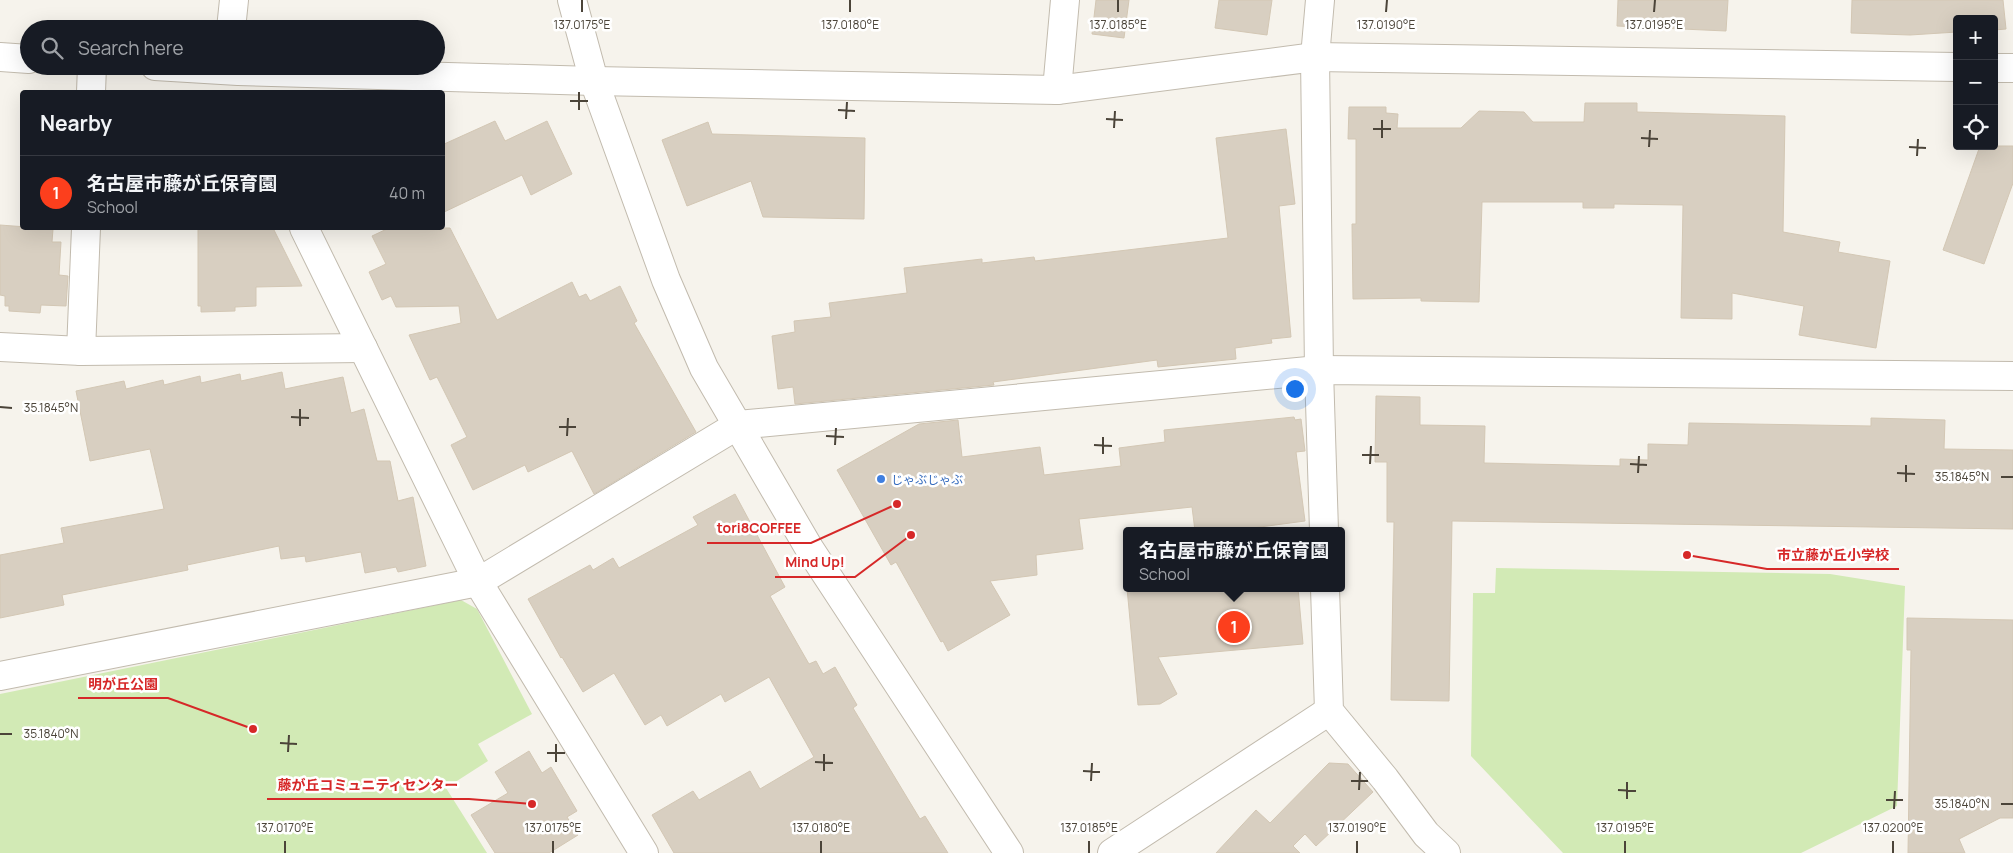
<!DOCTYPE html>
<meta charset="utf-8">
<style>
:root{--surface:#171b24;--page:#20242c;--text:#f1f3f6;--muted:#9ea1a6;--line:#363941;--accent:#fc3f1d}
body{margin:0;font-family:Manrope,"Noto Sans JP",sans-serif;background:var(--page);color:var(--text)}
.controls{position:absolute;right:15px;top:15px;display:grid;overflow:hidden;border-radius:5px;box-shadow:0 5px 20px #0002}
.controls button{width:45px;height:45px;display:grid;place-items:center;padding:0;border:0;border-bottom:1px solid var(--line);background:var(--surface);color:var(--text);font:25px sans-serif}
.you{position:absolute;left:1294px;top:388px;width:18px;height:18px;margin:-12px;border:4px solid #fff;border-radius:50%;background:#1a73e8;box-shadow:0 0 0 8px #1a73e833}
.badge{display:grid;place-items:center;width:32px;height:32px;border-radius:50%;background:var(--accent);color:#fff;font-size:16px;font-weight:700}
.pin{position:absolute;translate:-50% -50%;border:2px solid #fff;box-shadow:0 1px 5px #0006}
.popup{position:absolute;left:1123px;top:527px;width:222px;height:65px;box-sizing:border-box;display:grid;place-content:center;border-radius:5px;background:var(--surface);filter:drop-shadow(0 1px 4px #0005);font-size:16px;white-space:nowrap;color:var(--muted)}
.popup b{font-size:19px;color:var(--text)}
.popup::after{content:'';position:absolute;left:50%;top:100%;margin-left:-10px;border:10px solid transparent;border-top-color:var(--surface)}
.list{margin:0;padding:0;list-style:none}
h2{display:flex;justify-content:space-between;align-items:center;height:65px;margin:0;padding:0 20px;font-size:21px}
h2 small{font-size:16px;font-weight:400;color:var(--muted)}
.list li{display:grid;grid-template-columns:32px 1fr auto;gap:15px;align-items:center;box-sizing:border-box;height:75px;padding:0 20px;border-top:1px solid var(--line)}
.list b{display:block;font-size:19px;white-space:nowrap}
.list p{margin:0;font-size:16px;white-space:nowrap;color:var(--muted)}
.list em{font-size:16px;font-style:normal;color:var(--muted)}
.icon{flex:none;width:28px;height:28px;fill:none;stroke:currentColor;stroke-width:2;stroke-linecap:round;stroke-linejoin:round}
.map{position:relative;flex:none;width:2013px;height:853px;overflow:hidden}
.search{position:absolute;background:var(--surface);box-shadow:0 5px 20px #0002;left:20px;top:20px;width:425px;height:55px;display:flex;align-items:center;gap:12px;box-sizing:border-box;padding:0 18px;border-radius:28px;color:var(--muted);font-size:19px}
.panel{position:absolute;background:var(--surface);box-shadow:0 5px 20px #0002;left:20px;top:90px;width:425px;height:140px;border-radius:5px}
.map>svg:first-child{display:block}
.green{fill:#d2eab5}
.building{fill:#d8cfc1;stroke:#d3c7b4}
.lines{fill:none;stroke-linecap:round;stroke-linejoin:round}
.minor-casing{stroke:#c2bbae;stroke-width:30}
.minor{stroke:#fff;stroke-width:28}
.ticks{fill:none;stroke:#4b4439;stroke-width:2}
.shop-dot{fill:#3f7fe0;stroke:#fff;stroke-width:2}
.labels{text-anchor:middle;dominant-baseline:central;stroke-width:5;stroke-linejoin:round;paint-order:stroke}
.shop-label{font-size:12px;fill:#366cbe;stroke:#fff;text-anchor:start}
.ticks-label{font-size:12px;text-anchor:middle;fill:#4b4439;stroke:#fff;stroke-width:5;stroke-linejoin:round;paint-order:stroke}
.leader{fill:none;stroke:#d62828;stroke-width:2}
.callout-dot{fill:#d62828;stroke:#fff;stroke-width:2}
.callout-label{font-size:14px;text-anchor:middle;font-weight:bold;fill:#d62828;stroke:#fff;stroke-width:5;stroke-linejoin:round;paint-order:stroke}
</style>
<div class="map">
<svg width="2013" height="853" viewBox="0 0 2013 853">
<rect width="100%" height="100%" fill="#f6f3ec"/>
<!-- green -->
<g class="green">
<path d="M 1496,568 L 1830,574 L 1905,586 L 1897,806 L 1801,853 L 1563,853 L 1471,756 L 1473,593 L 1495,593 Z"/>
<path d="M 461,600 L 477,609 L 532,714 L 478,744 L 488,761 L 446,788 L 487,853 L 0,853 L 0,694 Z"/>
</g>
<!-- building -->
<g class="building">
<path d="M 1096,0 L 1129,0 L 1124,38 L 1092,34 Z"/>
<path d="M 1219,0 L 1272,0 L 1267,35 L 1215,28 Z"/>
<path d="M 1618,0 L 1728,0 L 1726,31 L 1617,26 Z"/>
<path d="M 1852,0 L 2003,0 L 2006,29 L 1994,30 L 1994,19 L 1957,19 L 1957,32 L 1910,35 L 1851,33 Z"/>
<path d="M 1585,103 L 1637,103 L 1637,112 L 1785,116 L 1783,232 L 1840,242 L 1838,252 L 1890,261 L 1876,348 L 1799,335 L 1804,306 L 1732,293 L 1732,319 L 1681,318 L 1683,205 L 1614,204 L 1614,208 L 1583,208 L 1583,202 L 1482,202 L 1479,302 L 1421,301 L 1421,298 L 1353,299 L 1352,224 L 1356,224 L 1356,139 L 1348,139 L 1349,107 L 1386,107 L 1386,113 L 1398,114 L 1397,128 L 1461,128 L 1479,111 L 1524,112 L 1533,122 L 1584,122 Z"/>
<path d="M 495,121 L 505,141 L 547,121 L 572,174 L 531,195 L 522,175 L 442,213 L 442,145 Z"/>
<path d="M 708,122 L 712,134 L 865,138 L 864,219 L 763,217 L 751,181 L 687,206 L 662,140 Z"/>
<path d="M 1286,129 L 1295,204 L 1279,206 L 1291,337 L 1271,339 L 1272,343 L 1235,348 L 1236,359 L 1158,367 L 1157,360 L 993,382 L 994,385 L 795,404 L 793,387 L 778,389 L 772,336 L 795,332 L 794,321 L 831,317 L 829,303 L 907,293 L 904,268 L 982,259 L 982,263 L 1034,257 L 1035,261 L 1228,238 L 1216,138 Z"/>
<path d="M 1980,146 L 2013,146 L 2013,183 L 1984,264 L 1943,250 Z"/>
<path d="M 0,225 L 53,229 L 52,242 L 61,242 L 59,275 L 68,276 L 66,306 L 41,305 L 40,313 L 9,311 L 9,306 L 5,306 L 5,296 L 0,295 Z"/>
<path d="M 198,228 L 273,228 L 302,286 L 256,287 L 256,306 L 235,307 L 235,311 L 201,312 L 201,306 L 198,306 Z"/>
<path d="M 389,228 L 450,228 L 497,320 L 572,282 L 579,297 L 586,294 L 590,301 L 620,286 L 637,321 L 634,323 L 696,432 L 594,494 L 572,451 L 528,472 L 525,465 L 473,490 L 451,445 L 467,437 L 437,377 L 430,380 L 409,335 L 461,323 L 459,306 L 396,307 L 391,296 L 382,300 L 369,272 L 386,264 L 372,236 Z"/>
<path d="M 282,372 L 285,389 L 343,377 L 351,413 L 364,409 L 377,461 L 390,461 L 398,501 L 413,497 L 426,566 L 398,572 L 396,567 L 365,573 L 361,552 L 306,562 L 305,556 L 281,559 L 279,546 L 187,565 L 188,570 L 62,595 L 64,605 L 0,618 L 0,555 L 64,543 L 61,528 L 164,509 L 150,449 L 90,461 L 76,391 L 124,381 L 126,389 L 163,380 L 164,385 L 200,376 L 201,383 L 240,374 L 241,381 Z"/>
<path d="M 1376,396 L 1420,397 L 1420,425 L 1485,426 L 1484,463 L 1620,466 L 1620,459 L 1648,460 L 1648,444 L 1688,445 L 1689,423 L 1871,426 L 1871,418 L 1945,420 L 1944,449 L 2013,450 L 2013,529 L 1452,521 L 1449,701 L 1391,700 L 1394,522 L 1387,522 L 1387,462 L 1375,462 Z"/>
<path d="M 1294,417 L 1295,420 L 1301,419 L 1305,451 L 1296,452 L 1305,521 L 1230,531 L 1195,531 L 1192,507 L 1079,519 L 1083,549 L 1036,555 L 1037,575 L 990,581 L 1010,615 L 948,651 L 943,641 L 941,642 L 896,562 L 891,565 L 837,470 L 919,424 L 958,420 L 962,457 L 1040,447 L 1044,475 L 1121,466 L 1119,448 L 1165,442 L 1164,430 Z"/>
<path d="M 735,494 L 785,587 L 770,596 L 809,664 L 816,661 L 823,674 L 835,667 L 857,705 L 853,708 L 920,819 L 925,816 L 948,853 L 674,853 L 652,815 L 693,791 L 699,800 L 750,771 L 760,789 L 814,757 L 769,677 L 725,702 L 721,694 L 667,726 L 661,715 L 645,725 L 614,673 L 583,692 L 562,657 L 561,658 L 528,599 L 590,565 L 593,570 L 613,558 L 619,568 L 698,525 L 693,517 Z"/>
<path d="M 1127,588 L 1298,588 L 1303,644 L 1158,657 L 1177,694 L 1160,704 L 1138,705 Z"/>
<path d="M 1907,618 L 2013,620 L 2013,818 L 2000,818 L 1959,839 L 1965,853 L 1908,853 L 1911,650 L 1907,650 Z"/>
<path d="M 529,751 L 542,773 L 551,767 L 577,811 L 567,817 L 578,835 L 549,853 L 495,853 L 471,815 L 508,793 L 495,772 Z"/>
<path d="M 1329,763 L 1348,764 L 1373,792 L 1316,846 L 1305,834 L 1293,846 L 1300,853 L 1216,853 L 1256,810 L 1270,823 Z"/>
</g>
<g class="lines">
<defs>
<g id="minor">
<path d="M 572,0 L 594,81 L 666,280 L 704,368 L 809,548 L 1009,853"/>
<path d="M 1320,0 L 1315,57 L 1319,370 L 1324,531"/>
<path d="M 231,29 L 234,0"/>
<path d="M 0,57 L 29,59"/>
<path d="M 155,66 L 238,71 L 594,81 L 1057,90 L 1315,57 L 1957,67"/>
<path d="M 1994,68 L 2013,68"/>
<path d="M 1057,90 L 1065,0"/>
<path d="M 91,92 L 92,66"/>
<path d="M 304,228 L 478,582 L 644,853"/>
<path d="M 0,347 L 81,351 L 363,348"/>
<path d="M 81,351 L 86,228"/>
<path d="M 1325,588 L 1329,711 L 1385,779 L 1426,834 L 1446,853"/>
<path d="M 0,676 L 478,582 L 738,425 L 1319,370 L 2013,376"/>
<path d="M 1112,853 L 1329,711"/>
</g>
</defs>
<!-- minor casing -->
<use href="#minor" class="minor-casing"/>
<!-- minor -->
<use href="#minor" class="minor"/>
</g>
<!-- ticks -->
<path class="ticks" d="M 582,12 L 582,0M 850,12 L 850,0M 1118,12 L 1118,0M 1386,12 L 1387,0M 1654,12 L 1655,0M 570,101 L 588,101M 579,110 L 579,92M 838,110 L 855,111M 846,119 L 847,102M 1106,119 L 1123,120M 1114,128 L 1115,111M 1373,129 L 1391,129M 1382,138 L 1382,120M 1641,138 L 1658,139M 1649,147 L 1650,130M 1909,147 L 1926,148M 1917,156 L 1918,139M 0,407 L 12,408M 291,417 L 309,418M 300,426 L 300,409M 559,427 L 576,427M 567,436 L 568,418M 826,436 L 844,437M 835,445 L 836,428M 1094,445 L 1112,446M 1103,454 L 1103,437M 1362,455 L 1379,455M 1370,464 L 1371,446M 1630,464 L 1647,465M 1638,473 L 1639,456M 1897,473 L 1915,474M 2001,477 L 2013,477M 1906,482 L 1906,465M 0,734 L 12,734M 280,743 L 297,744M 288,752 L 289,735M 547,753 L 565,753M 556,762 L 556,744M 815,762 L 833,763M 824,771 L 824,754M 1083,771 L 1100,772M 1091,781 L 1092,763M 1351,781 L 1368,781M 1359,790 L 1360,772M 1618,790 L 1636,791M 1627,799 L 1627,782M 1886,800 L 1903,800M 2001,804 L 2013,804M 1894,809 L 1895,791M 285,853 L 285,841M 553,853 L 553,841M 821,853 L 821,841M 1089,853 L 1089,841M 1357,853 L 1357,841M 1625,853 L 1625,841M 1893,853 L 1893,841"/>
<!-- markers -->
<circle class="shop-dot" cx="881" cy="479" r="5"/>
<g class="labels">
<!-- shop labels -->
<g class="shop-label">
<text x="891" y="479">じゃぶじゃぶ</text>
</g>
</g>
<g class="ticks-label">
<text x="582" y="29">137.0175°E</text>
<text x="850" y="29">137.0180°E</text>
<text x="1118" y="29">137.0185°E</text>
<text x="1386" y="29">137.0190°E</text>
<text x="1654" y="29">137.0195°E</text>
<text x="51" y="412">35.1845°N</text>
<text x="1962" y="481">35.1845°N</text>
<text x="51" y="738">35.1840°N</text>
<text x="1962" y="808">35.1840°N</text>
<text x="285" y="832">137.0170°E</text>
<text x="553" y="832">137.0175°E</text>
<text x="821" y="832">137.0180°E</text>
<text x="1089" y="832">137.0185°E</text>
<text x="1357" y="832">137.0190°E</text>
<text x="1625" y="832">137.0195°E</text>
<text x="1893" y="832">137.0200°E</text>
</g>
<!-- callouts -->
<path class="leader" d="M897 504L811 543H707M1687 555L1767 569H1899M911 535L855 577H775M253 729L168 698H78M532 804L469 799H267"/>
<g class="callout-dot">
<circle cx="897" cy="504" r="5"/>
<circle cx="1687" cy="555" r="5"/>
<circle cx="911" cy="535" r="5"/>
<circle cx="253" cy="729" r="5"/>
<circle cx="532" cy="804" r="5"/>
</g>
<g class="callout-label">
<text x="759" y="533">tori8COFFEE</text>
<text x="1833" y="560">市立藤が丘小学校</text>
<text x="815" y="567">Mind Up!</text>
<text x="123" y="689">明が丘公園</text>
<text x="368" y="790">藤が丘コミュニティセンター</text>
</g>
</svg>
<div class="controls">
<button>+</button>
<button>−</button>
<button><svg class="icon" aria-label="locate" viewBox="0 0 24 24"><circle cx="12" cy="12" r="6"/><path d="M12 2v4M12 18v4M2 12h4M18 12h4"/></svg></button>
</div>
<div class="you"></div>
<div class="pin badge" style="left:1234px;top:627px">1</div>
<div class="popup"><b>名古屋市藤が丘保育園</b>School</div>
<div class="search"><svg class="icon" aria-label="search" viewBox="0 0 24 24"><circle cx="10" cy="10" r="6"/><path d="M15 15l6 6"/></svg>Search here</div>
<section class="panel">
<h2>Nearby<small></small></h2>
<ul class="list">
<li><span class="badge">1</span><div><b>名古屋市藤が丘保育園</b><p>School</p></div><em>40 m</em></li>
</ul>
</section>
</div>
